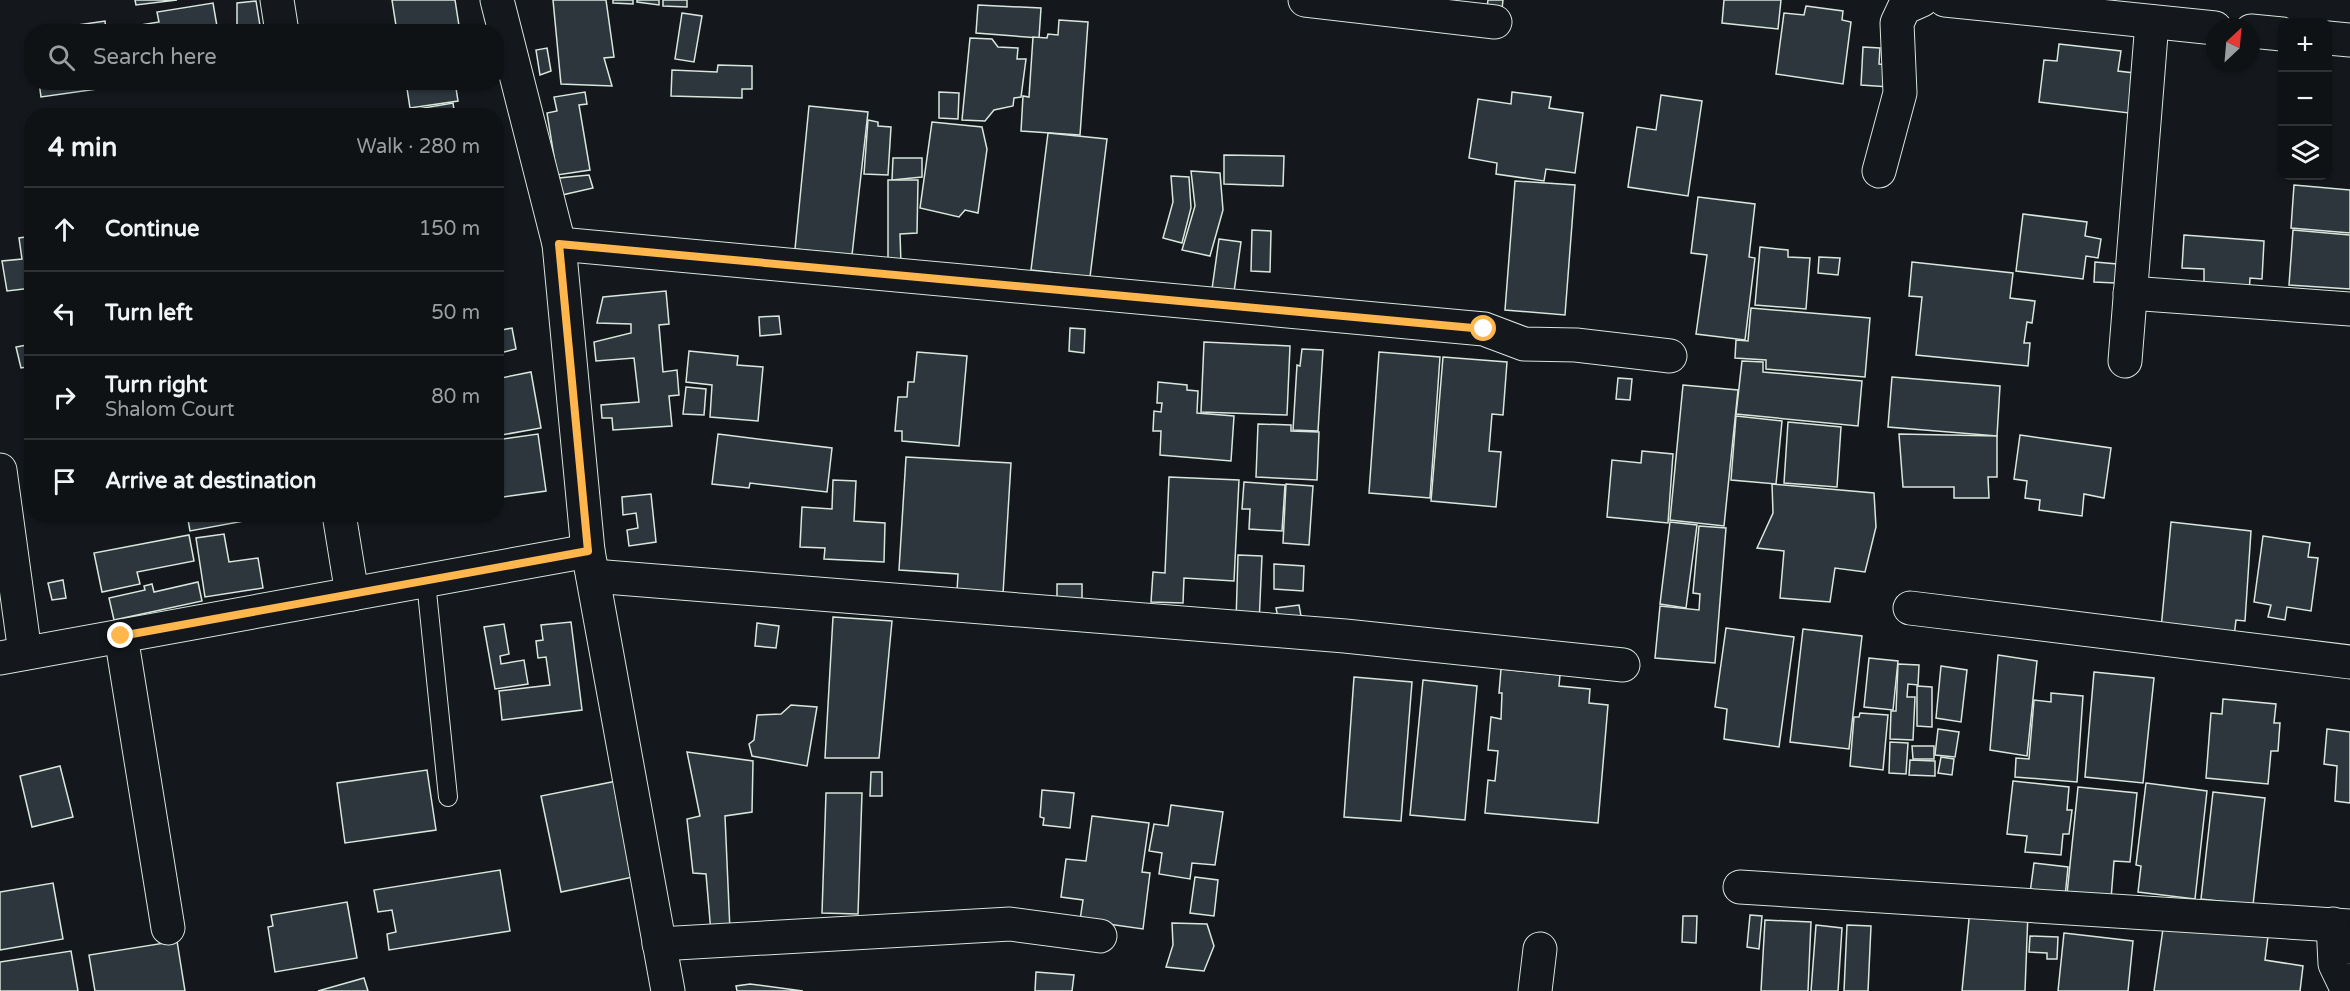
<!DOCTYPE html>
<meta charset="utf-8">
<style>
:root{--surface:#0f1215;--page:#181b1e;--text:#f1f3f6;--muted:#9b9ea0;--line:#2f3234}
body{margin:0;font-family:"Varela Round",sans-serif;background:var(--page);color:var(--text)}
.controls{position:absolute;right:18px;top:18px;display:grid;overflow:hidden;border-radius:12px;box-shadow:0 2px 4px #0004}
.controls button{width:54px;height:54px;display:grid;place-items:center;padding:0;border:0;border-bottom:2px solid var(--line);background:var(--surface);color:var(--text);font:30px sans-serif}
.compass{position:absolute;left:2206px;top:18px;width:54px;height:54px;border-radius:50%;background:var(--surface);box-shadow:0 2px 4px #0004;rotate:26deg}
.stop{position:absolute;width:18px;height:18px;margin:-14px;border:4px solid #ffb74d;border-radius:50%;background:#fff}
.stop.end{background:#ffb74d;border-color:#fff;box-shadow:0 2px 6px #0008}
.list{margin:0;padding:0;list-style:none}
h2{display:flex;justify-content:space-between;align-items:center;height:78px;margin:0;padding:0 24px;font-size:26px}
h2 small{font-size:20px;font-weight:400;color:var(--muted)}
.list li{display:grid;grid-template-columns:39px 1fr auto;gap:18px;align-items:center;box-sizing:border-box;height:84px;padding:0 24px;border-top:2px solid var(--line)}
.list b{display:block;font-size:22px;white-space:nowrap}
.list p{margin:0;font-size:20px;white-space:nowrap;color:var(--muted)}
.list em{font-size:20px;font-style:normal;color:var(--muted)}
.icon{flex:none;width:33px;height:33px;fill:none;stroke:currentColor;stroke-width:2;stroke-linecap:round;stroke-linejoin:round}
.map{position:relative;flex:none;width:2350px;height:991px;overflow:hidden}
.search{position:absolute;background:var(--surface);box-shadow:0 2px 4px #0004;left:24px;top:24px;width:480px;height:66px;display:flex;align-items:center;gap:15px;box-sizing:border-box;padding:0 21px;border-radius:24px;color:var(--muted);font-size:22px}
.panel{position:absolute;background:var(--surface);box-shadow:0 2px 4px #0004;left:24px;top:108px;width:480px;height:414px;border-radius:24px}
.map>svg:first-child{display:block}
.building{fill:#2c363c;stroke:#d8e6dc;stroke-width:1.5}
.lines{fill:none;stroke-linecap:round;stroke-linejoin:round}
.service-casing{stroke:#d8e6dc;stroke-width:20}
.minor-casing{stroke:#d8e6dc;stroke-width:35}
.service{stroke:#14181c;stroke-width:18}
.minor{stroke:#14181c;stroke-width:33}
.route{stroke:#ffb74d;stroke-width:8}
</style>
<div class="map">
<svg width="2350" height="991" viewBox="0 0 2350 991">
<rect width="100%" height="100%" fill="#14181c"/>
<!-- building -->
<g class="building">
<path d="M 135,0 L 177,0 L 136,5 Z"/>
<path d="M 392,0 L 455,0 L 460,32 L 397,32 Z"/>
<path d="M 553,0 L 606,0 L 614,57 L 604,58 L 612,86 L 561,84 Z"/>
<path d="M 613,0 L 633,0 L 633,4 L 613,3 Z"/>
<path d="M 637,0 L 659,0 L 659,5 L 637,2 Z"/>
<path d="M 663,0 L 687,0 L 687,7 L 663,6 Z"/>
<path d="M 1488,0 L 1503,0 L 1502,9 L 1487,7 Z"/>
<path d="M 1724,0 L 1781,0 L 1778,29 L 1722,23 Z"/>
<path d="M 256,1 L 261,32 L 237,32 L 237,3 Z"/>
<path d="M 213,3 L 218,32 L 117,32 L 117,29 L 159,22 L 157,12 Z"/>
<path d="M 978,5 L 1041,8 L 1039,38 L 976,33 Z"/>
<path d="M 1806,6 L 1843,11 L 1842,20 L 1851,22 L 1843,84 L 1776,74 L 1784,13 L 1804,15 Z"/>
<path d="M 682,13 L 702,16 L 694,62 L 675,59 Z"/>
<path d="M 1059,20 L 1088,22 L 1080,135 L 1021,131 L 1023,96 L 1029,97 L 1033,37 L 1047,38 L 1048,34 L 1058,35 Z"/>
<path d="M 105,21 L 106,32 L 71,32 L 71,26 Z"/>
<path d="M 970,38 L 992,39 L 998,47 L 1018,48 L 1017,59 L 1026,59 L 1021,97 L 1014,98 L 1013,106 L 994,110 L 985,121 L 962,120 Z"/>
<path d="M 2059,44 L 2121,51 L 2118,71 L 2134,73 L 2129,113 L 2039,102 L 2044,60 L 2057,61 Z"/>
<path d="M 1863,47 L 1880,48 L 1879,64 L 1891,65 L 1890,87 L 1861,85 Z"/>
<path d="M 547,48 L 551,71 L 540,75 L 536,50 Z"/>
<path d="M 718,65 L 752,66 L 752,89 L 742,89 L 742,98 L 671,96 L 672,70 L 717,72 Z"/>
<path d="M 39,82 L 118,82 L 118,86 L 41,97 Z"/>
<path d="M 406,82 L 466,82 L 467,86 L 456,88 L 458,101 L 410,108 Z"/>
<path d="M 585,92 L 587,104 L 579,105 L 590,170 L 557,175 L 547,113 L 557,111 L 554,97 Z"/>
<path d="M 939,92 L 959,93 L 958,119 L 939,118 Z"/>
<path d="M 1512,92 L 1551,97 L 1549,108 L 1583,113 L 1575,173 L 1546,169 L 1544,181 L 1496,174 L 1497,163 L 1469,158 L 1478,99 L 1511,104 Z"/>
<path d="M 1661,95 L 1702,101 L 1688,196 L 1628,187 L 1637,127 L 1656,130 Z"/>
<path d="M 453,103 L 455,116 L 376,116 Z"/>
<path d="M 809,106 L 868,112 L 852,255 L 795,249 Z"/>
<path d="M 868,120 L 878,122 L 878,126 L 891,127 L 888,175 L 864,174 Z"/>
<path d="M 932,122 L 982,127 L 987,149 L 978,213 L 965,210 L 959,217 L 920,208 Z"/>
<path d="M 1048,133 L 1107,139 L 1090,277 L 1031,270 Z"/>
<path d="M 1224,155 L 1284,156 L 1283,186 L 1224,184 Z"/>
<path d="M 893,158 L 922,158 L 922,177 L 892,180 Z"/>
<path d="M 1191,171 L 1220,173 L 1223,210 L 1210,256 L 1182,250 L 1195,206 Z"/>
<path d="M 589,175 L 593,188 L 562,195 L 559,178 Z"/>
<path d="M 1171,176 L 1189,177 L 1191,208 L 1182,243 L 1163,238 L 1173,202 Z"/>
<path d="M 888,180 L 918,180 L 917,233 L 900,234 L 901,264 L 888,264 Z"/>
<path d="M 1515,181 L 1575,185 L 1565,315 L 1505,310 Z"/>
<path d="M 2294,185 L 2350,190 L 2350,233 L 2291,228 Z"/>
<path d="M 1698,197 L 1755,204 L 1749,257 L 1755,258 L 1745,340 L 1696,334 L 1707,255 L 1691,253 Z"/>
<path d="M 2023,214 L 2087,222 L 2085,236 L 2101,239 L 2098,258 L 2086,256 L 2083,279 L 2016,271 Z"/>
<path d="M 1252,230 L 1271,231 L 1270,272 L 1251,271 Z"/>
<path d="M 2293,230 L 2350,235 L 2350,289 L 2289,285 Z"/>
<path d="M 2184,235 L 2264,241 L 2262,279 L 2250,278 L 2249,294 L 2204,291 L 2204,269 L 2182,268 Z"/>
<path d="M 32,236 L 32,288 L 7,291 L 2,261 L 22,259 L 19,238 Z"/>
<path d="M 1219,239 L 1241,242 L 1234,292 L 1212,289 Z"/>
<path d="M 1760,247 L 1788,250 L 1788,257 L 1810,258 L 1806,309 L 1755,305 Z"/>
<path d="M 1819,257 L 1840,258 L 1838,275 L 1818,273 Z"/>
<path d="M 1912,262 L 2013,273 L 2010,298 L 2035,301 L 2032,323 L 2027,322 L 2024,343 L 2030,343 L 2028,366 L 1916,355 L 1922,297 L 1909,296 Z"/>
<path d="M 2095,262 L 2117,264 L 2115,283 L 2094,282 Z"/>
<path d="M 666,291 L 669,324 L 659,325 L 663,372 L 677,370 L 679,395 L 669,396 L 672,426 L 613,430 L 612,418 L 602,418 L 601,405 L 639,402 L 634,358 L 596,361 L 594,342 L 631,333 L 631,324 L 597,323 L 603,297 Z"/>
<path d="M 1751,308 L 1870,318 L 1865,377 L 1766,369 L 1766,360 L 1735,358 L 1736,340 L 1748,341 Z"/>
<path d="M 779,316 L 781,334 L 760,336 L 759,317 Z"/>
<path d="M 512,328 L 516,349 L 496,354 L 496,331 Z"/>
<path d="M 1070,328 L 1085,329 L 1084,353 L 1069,351 Z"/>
<path d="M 1204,342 L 1290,346 L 1287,415 L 1201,412 Z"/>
<path d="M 32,344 L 32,366 L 21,368 L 16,347 Z"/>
<path d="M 1302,349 L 1323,350 L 1318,431 L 1293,430 L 1297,365 L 1300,366 Z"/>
<path d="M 689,351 L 738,356 L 737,365 L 763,367 L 758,421 L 710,417 L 712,385 L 686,382 Z"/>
<path d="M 917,352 L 967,356 L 959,446 L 902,441 L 902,431 L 895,431 L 898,397 L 907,397 L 908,382 L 914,382 Z"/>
<path d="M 1379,352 L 1440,357 L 1430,498 L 1369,493 Z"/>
<path d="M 1443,357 L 1507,362 L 1503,415 L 1492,414 L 1489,451 L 1501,452 L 1496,507 L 1431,501 Z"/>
<path d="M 1742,361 L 1763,362 L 1763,372 L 1862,381 L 1858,426 L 1736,414 Z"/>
<path d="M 531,372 L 541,428 L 496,436 L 496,379 Z"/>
<path d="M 1892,377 L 2000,386 L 1997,436 L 1888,427 Z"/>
<path d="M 1618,378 L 1632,379 L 1630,400 L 1616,399 Z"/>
<path d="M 1158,382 L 1187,385 L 1187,390 L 1198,391 L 1197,413 L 1234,416 L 1231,461 L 1160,455 L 1161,431 L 1153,431 L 1154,411 L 1161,412 L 1162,403 L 1157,403 Z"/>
<path d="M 1683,385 L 1738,390 L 1724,526 L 1670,520 Z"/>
<path d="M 686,387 L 706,389 L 704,415 L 683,414 Z"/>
<path d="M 1736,416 L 1782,421 L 1776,484 L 1731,480 Z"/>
<path d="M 1788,422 L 1841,427 L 1837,487 L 1784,483 Z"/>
<path d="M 1258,424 L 1291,425 L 1291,431 L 1319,432 L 1317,480 L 1256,477 Z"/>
<path d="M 538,434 L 546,491 L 496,498 L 496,440 Z"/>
<path d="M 718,434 L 832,448 L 827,492 L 750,483 L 749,488 L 712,484 Z"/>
<path d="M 1899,434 L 1997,436 L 1997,477 L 1988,477 L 1989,498 L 1954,498 L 1954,487 L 1903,487 Z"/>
<path d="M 2020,435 L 2111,448 L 2104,498 L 2084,494 L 2082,516 L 2039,510 L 2040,500 L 2025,498 L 2027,481 L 2014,479 Z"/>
<path d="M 1642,451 L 1673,454 L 1668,523 L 1607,517 L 1612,460 L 1641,463 Z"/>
<path d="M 906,457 L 1011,463 L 1003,594 L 957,591 L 958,574 L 899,570 Z"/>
<path d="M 1169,477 L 1239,480 L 1234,581 L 1184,578 L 1183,603 L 1151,602 L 1153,572 L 1165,573 Z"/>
<path d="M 833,480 L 856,481 L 854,521 L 885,523 L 884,562 L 824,559 L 825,548 L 800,547 L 802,507 L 832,509 Z"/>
<path d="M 1244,482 L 1285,485 L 1282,531 L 1249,529 L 1250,509 L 1242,509 Z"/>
<path d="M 1286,484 L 1313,486 L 1309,545 L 1283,543 Z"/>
<path d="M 1772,484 L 1874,493 L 1876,527 L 1865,572 L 1835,568 L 1830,602 L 1780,598 L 1784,551 L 1757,548 L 1773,513 Z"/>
<path d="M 651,494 L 656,542 L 629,546 L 627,530 L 638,528 L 636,513 L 623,515 L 622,497 Z"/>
<path d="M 187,514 L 282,514 L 190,531 Z"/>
<path d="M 1670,522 L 1697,525 L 1686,608 L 1660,604 Z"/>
<path d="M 2171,522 L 2251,531 L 2245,621 L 2236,620 L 2234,637 L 2161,629 Z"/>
<path d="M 1699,526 L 1726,528 L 1715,663 L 1655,658 L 1660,606 L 1699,610 L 1700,594 L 1693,593 Z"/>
<path d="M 224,534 L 229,562 L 258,558 L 263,588 L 205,597 L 196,538 Z"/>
<path d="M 189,535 L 194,561 L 137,572 L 140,584 L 102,592 L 94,553 Z"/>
<path d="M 2263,536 L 2310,543 L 2308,557 L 2318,558 L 2311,611 L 2287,607 L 2285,620 L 2268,617 L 2271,605 L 2254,602 Z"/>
<path d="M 1238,555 L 1262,556 L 1259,624 L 1236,622 Z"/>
<path d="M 1274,564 L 1304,566 L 1303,591 L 1274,589 Z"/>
<path d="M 63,580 L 66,598 L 52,600 L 48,583 Z"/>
<path d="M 198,582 L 202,601 L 114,620 L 109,598 L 145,590 L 144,586 L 152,584 L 154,592 Z"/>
<rect x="1057" y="584" width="25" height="19"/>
<path d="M 1299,605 L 1301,616 L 1278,618 L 1276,608 Z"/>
<path d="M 833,617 L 892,621 L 879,758 L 825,758 Z"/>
<path d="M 571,622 L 582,710 L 502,720 L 499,691 L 550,685 L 546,657 L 538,658 L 536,641 L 543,640 L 541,625 Z"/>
<path d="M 757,623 L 779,626 L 776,648 L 755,646 Z"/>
<path d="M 504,624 L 509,654 L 500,656 L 501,664 L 524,660 L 528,684 L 495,689 L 484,627 Z"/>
<path d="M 1726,628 L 1794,637 L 1779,747 L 1724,739 L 1727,709 L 1715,707 Z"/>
<path d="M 1803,629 L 1862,636 L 1849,749 L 1790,742 Z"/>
<path d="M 1998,655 L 2037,661 L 2027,756 L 1990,750 Z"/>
<path d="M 1869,658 L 1898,661 L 1893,710 L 1864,707 Z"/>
<path d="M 1898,664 L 1919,665 L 1918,685 L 1908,684 L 1907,697 L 1915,697 L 1913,740 L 1890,739 L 1891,711 L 1896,711 Z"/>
<path d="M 1941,666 L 1967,670 L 1961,722 L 1936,718 Z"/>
<path d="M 1501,669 L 1560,675 L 1559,686 L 1590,689 L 1589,703 L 1608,705 L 1598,823 L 1485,813 L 1488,780 L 1495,781 L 1498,751 L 1488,750 L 1491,717 L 1501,719 L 1502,693 L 1499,693 Z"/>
<path d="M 2094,672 L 2154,678 L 2143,783 L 2085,777 Z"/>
<path d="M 1354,677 L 1412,682 L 1401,821 L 1344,817 Z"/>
<path d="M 1423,680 L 1477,686 L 1465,820 L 1410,815 Z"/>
<path d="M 1917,686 L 1932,687 L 1932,727 L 1917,726 Z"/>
<path d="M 2051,693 L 2083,696 L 2077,782 L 2015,777 L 2016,758 L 2029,759 L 2034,700 L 2051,702 Z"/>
<path d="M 2223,699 L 2276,704 L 2274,723 L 2280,723 L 2278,751 L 2271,751 L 2268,784 L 2206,778 L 2211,713 L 2222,714 Z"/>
<path d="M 791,705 L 817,707 L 807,766 L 752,756 L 749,744 L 754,740 L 757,715 L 781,714 Z"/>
<path d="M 1860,713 L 1888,715 L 1883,770 L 1850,766 L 1854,717 L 1859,717 Z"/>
<path d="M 1938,729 L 1959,732 L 1955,757 L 1935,755 Z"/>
<path d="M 2327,729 L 2350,732 L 2350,803 L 2335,801 L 2337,766 L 2324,764 Z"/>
<path d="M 1890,742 L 1908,743 L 1906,774 L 1889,773 Z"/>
<path d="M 1912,746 L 1934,746 L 1934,759 L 1913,759 Z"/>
<path d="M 687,752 L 753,761 L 752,812 L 725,816 L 730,931 L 711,933 L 706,874 L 693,873 L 687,819 L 700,816 Z"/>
<path d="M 1941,757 L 1954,759 L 1952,775 L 1938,773 Z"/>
<path d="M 1910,760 L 1935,761 L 1935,776 L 1909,775 Z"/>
<path d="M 60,766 L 73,817 L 32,827 L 20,776 Z"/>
<path d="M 427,770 L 436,830 L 345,843 L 337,783 Z"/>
<path d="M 871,772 L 882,772 L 882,796 L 870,796 Z"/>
<path d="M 617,781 L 638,876 L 561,892 L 541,796 Z"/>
<path d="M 2013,781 L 2069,787 L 2067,810 L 2072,810 L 2069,834 L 2063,834 L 2061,855 L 2025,852 L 2027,836 L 2007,834 Z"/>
<path d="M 2146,783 L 2207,791 L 2195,899 L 2138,892 L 2141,866 L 2136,865 Z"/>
<path d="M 2078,787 L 2137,793 L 2130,862 L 2114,861 L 2111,899 L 2067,894 Z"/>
<path d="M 1042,790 L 1074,793 L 1070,828 L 1043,825 L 1044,818 L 1040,817 Z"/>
<path d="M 2213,792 L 2265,798 L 2253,905 L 2201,899 Z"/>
<path d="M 826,793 L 862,793 L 858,914 L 822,913 Z"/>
<path d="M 1171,805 L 1223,812 L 1215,865 L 1192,863 L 1190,879 L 1159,874 L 1162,853 L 1149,851 L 1154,824 L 1168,826 Z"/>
<path d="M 1092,816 L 1149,823 L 1142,872 L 1150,873 L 1143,929 L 1080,920 L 1083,900 L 1061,897 L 1066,859 L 1086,861 Z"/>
<path d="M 2034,863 L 2068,867 L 2065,897 L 2030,893 Z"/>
<path d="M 500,870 L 510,931 L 389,950 L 387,934 L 396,932 L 392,910 L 378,912 L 374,890 Z"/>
<path d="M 1195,877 L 1218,880 L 1214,916 L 1190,913 Z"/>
<path d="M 53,883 L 63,939 L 0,950 L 0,892 Z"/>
<path d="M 347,902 L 357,958 L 275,972 L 268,927 L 273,926 L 271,915 Z"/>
<path d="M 1970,909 L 2028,912 L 2025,991 L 1962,991 Z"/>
<path d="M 1750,915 L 1762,916 L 1759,949 L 1747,947 Z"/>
<path d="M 1683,916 L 1697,916 L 1696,943 L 1682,942 Z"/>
<path d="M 1765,920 L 1811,922 L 1808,991 L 1761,991 Z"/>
<path d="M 2164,922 L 2268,936 L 2265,960 L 2303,966 L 2300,991 L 2154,991 Z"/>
<path d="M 1172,923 L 1207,924 L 1214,946 L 1204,971 L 1166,967 L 1173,945 Z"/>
<path d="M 1816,925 L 1842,928 L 1838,991 L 1811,991 Z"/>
<path d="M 1847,925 L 1871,926 L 1868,991 L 1844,991 Z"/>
<path d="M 2064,933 L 2133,941 L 2128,991 L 2058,991 Z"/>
<path d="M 2030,936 L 2058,937 L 2057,959 L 2047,959 L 2047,953 L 2029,952 Z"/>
<path d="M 177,941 L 185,991 L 95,991 L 89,955 Z"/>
<path d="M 71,951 L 78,991 L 0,991 L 0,962 Z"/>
<path d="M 1036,972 L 1074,975 L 1072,991 L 1035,991 Z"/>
<path d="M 364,978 L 368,991 L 318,991 Z"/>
<path d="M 750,984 L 803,991 L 737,991 L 736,986 Z"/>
</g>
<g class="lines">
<defs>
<path id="service" d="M 426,582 L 448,797"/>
<g id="minor">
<path d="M 277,0 L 282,32"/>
<path d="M 497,0 L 559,244 L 588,551 L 668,991"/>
<path d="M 1305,0 L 1495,22"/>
<path d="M 1945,0 L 2215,28"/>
<path d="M 2251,31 L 2282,34"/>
<path d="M 2328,38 L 2350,40"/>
<path d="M 1879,171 L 1900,93 L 1897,23 L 1904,8 L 1922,0"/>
<path d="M 559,244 L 1484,329 L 1524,344 L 1576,345 L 1670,356"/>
<path d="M 2130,293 L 2350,309"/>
<path d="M 2125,361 L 2152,22"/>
<path d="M 0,470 L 25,653"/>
<path d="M 339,514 L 352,594"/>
<path d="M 593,576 L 1345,636 L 1623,665"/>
<path d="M 1910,608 L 2350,662"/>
<path d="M 121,636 L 168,928"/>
<path d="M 0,658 L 588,551"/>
<path d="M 1740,887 L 2350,926"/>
<path d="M 2333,924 L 2335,964 L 2348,991"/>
<path d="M 659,944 L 1010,924 L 1100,936"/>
<path d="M 1535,991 L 1540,949"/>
</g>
</defs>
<!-- service casing -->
<use href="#service" class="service-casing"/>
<!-- minor casing -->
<use href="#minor" class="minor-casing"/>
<!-- service -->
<use href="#service" class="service"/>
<!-- minor -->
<use href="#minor" class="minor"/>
</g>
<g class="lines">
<!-- route -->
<path class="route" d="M 121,636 L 588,551 L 559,244 L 1484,329"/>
</g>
</svg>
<div class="controls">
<button>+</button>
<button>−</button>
<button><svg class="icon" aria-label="layers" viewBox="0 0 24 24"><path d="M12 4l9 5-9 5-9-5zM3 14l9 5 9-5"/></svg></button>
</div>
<svg class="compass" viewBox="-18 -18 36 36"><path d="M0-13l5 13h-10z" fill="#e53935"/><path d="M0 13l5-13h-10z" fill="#9b9ea0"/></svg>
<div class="stop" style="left:1484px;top:329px"></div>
<div class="stop end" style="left:121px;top:636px"></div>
<div class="search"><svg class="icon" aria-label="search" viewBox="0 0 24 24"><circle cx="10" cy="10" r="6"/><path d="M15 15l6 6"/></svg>Search here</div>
<section class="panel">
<h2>4 min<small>Walk · 280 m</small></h2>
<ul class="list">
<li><svg class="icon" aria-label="ahead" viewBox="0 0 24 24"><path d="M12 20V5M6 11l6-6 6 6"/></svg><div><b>Continue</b></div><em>150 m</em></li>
<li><svg class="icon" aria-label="left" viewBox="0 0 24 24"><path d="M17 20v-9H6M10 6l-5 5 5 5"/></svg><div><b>Turn left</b></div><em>50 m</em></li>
<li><svg class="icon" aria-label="right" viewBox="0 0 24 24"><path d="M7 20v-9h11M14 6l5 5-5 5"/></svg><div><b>Turn right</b><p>Shalom Court</p></div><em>80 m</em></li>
<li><svg class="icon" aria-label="arrive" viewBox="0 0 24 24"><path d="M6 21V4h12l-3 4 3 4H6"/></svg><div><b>Arrive at destination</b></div></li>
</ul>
</section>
</div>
